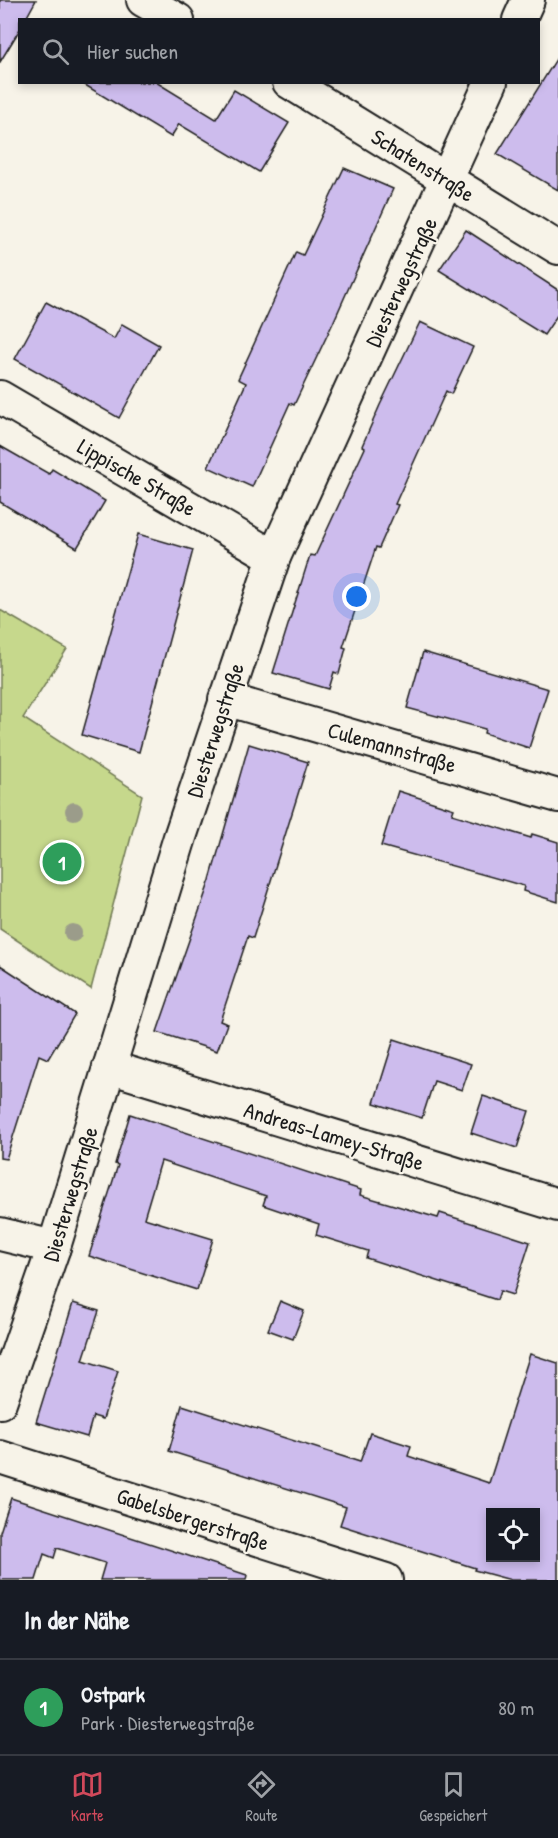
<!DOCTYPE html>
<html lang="de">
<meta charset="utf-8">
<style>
:root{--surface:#171b24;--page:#242831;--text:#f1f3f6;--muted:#9ea1a6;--line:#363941;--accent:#d1495b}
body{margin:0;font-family:"Patrick Hand",sans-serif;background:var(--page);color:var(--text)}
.controls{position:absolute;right:18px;bottom:18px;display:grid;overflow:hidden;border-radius:0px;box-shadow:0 3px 9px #0003}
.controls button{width:54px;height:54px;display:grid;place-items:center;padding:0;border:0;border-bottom:2px solid var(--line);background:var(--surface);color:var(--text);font:30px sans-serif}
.you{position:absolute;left:357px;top:597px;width:21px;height:21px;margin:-15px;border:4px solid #fff;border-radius:50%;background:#1a73e8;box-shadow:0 0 0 9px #1a73e833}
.badge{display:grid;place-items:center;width:39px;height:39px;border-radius:50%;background:var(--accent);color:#fff;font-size:20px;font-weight:700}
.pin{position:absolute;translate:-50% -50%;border:3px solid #fff;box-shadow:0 2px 6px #0006}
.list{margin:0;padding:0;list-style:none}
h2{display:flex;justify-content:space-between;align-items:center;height:78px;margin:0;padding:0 24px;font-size:26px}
h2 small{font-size:20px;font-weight:400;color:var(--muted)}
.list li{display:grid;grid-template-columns:39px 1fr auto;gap:18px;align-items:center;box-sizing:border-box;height:96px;padding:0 24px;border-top:2px solid var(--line)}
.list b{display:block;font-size:22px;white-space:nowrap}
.list p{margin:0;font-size:20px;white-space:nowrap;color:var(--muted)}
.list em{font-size:20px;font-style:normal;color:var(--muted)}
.icon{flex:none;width:33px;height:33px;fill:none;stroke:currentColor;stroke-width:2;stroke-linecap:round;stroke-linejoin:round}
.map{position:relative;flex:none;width:558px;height:1580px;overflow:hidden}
.search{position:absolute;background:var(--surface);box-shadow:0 3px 9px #0003;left:18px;right:18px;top:18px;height:66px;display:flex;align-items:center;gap:15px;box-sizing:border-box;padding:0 21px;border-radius:0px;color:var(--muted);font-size:22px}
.sheet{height:174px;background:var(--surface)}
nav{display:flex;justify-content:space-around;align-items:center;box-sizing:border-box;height:84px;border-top:2px solid var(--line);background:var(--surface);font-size:16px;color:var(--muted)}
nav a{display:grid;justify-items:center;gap:3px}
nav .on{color:var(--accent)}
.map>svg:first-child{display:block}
.green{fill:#c6d88c;stroke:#717a54;stroke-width:1.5}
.building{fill:#cdbced;stroke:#1c1c1c;stroke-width:1.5;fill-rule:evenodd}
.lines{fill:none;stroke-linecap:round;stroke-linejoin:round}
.minor-casing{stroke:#1c1c1c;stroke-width:36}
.minor{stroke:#f7f3e8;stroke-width:32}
.tree{fill:#9b9c8a}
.labels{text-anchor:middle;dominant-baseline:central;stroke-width:4.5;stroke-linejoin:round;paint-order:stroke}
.street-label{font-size:22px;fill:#1c1c1c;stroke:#f7f3e8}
</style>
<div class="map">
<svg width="558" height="1580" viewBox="0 0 558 1580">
<rect width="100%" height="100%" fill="#f7f3e8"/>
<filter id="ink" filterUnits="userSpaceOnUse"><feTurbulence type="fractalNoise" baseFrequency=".0167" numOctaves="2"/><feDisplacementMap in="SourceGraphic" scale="12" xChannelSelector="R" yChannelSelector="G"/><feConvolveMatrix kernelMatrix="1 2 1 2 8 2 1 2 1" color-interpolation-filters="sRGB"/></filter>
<g filter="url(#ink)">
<!-- green -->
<path class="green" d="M 0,610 L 67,649 L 23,718 L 142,795 L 91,989 L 0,929 Z"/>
<!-- building -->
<g class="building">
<path d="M 0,0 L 36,0 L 25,20 L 20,20 L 20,29 L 0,62 Z"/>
<path d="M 558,56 L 558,190 L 497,154 Z"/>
<path d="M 80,82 L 156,82 L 216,119 L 234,90 L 289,123 L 259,172 L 179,124 L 171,137 Z"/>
<path d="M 344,168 L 393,189 L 333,323 L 294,405 L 290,403 L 252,487 L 208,467 L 246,383 L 238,379 L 296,252 L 303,255 Z"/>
<path d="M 466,230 L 558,290 L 558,314 L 544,335 L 439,270 Z"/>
<path d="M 46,302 L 114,339 L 122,324 L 159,345 L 119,418 L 15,359 Z"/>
<path d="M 420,322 L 473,347 L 451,394 L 446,391 L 395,504 L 398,505 L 379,548 L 376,547 L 343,647 L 346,648 L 339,674 L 334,672 L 329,689 L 273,673 L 310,555 L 315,556 L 365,448 L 362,446 L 380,405 Z"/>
<path d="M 0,446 L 49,474 L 52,469 L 105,501 L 77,548 L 0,502 Z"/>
<path d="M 138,534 L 193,550 L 139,752 L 82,735 Z"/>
<path d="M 423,652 L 548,689 L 529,748 L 484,733 L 485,729 L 407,708 Z"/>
<path d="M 249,744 L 308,762 L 253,938 L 248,936 L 220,1021 L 227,1024 L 217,1051 L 157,1032 L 210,880 Z"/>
<path d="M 398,791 L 454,809 L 452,814 L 531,838 L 532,834 L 558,842 L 558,902 L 523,891 L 524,886 L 381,846 Z"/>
<path d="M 0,965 L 75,1014 L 48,1059 L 39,1055 L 6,1159 L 0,1158 Z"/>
<path d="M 394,1039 L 471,1064 L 462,1090 L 434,1081 L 422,1118 L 374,1103 Z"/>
<path d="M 483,1096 L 529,1111 L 517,1148 L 471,1133 Z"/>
<path d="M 130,1114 L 361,1190 L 360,1195 L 438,1218 L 440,1213 L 530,1242 L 513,1295 L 500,1291 L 497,1300 L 366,1258 L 368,1251 L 316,1235 L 319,1224 L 263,1205 L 266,1196 L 161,1161 L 144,1218 L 213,1239 L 197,1290 L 89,1256 L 118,1165 L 115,1164 Z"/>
<path d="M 280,1301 L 304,1311 L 293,1339 L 268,1330 Z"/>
<path d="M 73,1303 L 99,1311 L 83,1360 L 118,1371 L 103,1419 L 93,1416 L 87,1437 L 36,1422 Z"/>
<path d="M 530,1354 L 558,1363 L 558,1580 L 511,1580 L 474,1570 L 475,1568 L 340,1525 L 346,1507 L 169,1451 L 182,1405 L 360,1462 L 370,1433 L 411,1446 L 408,1456 L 489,1483 ZM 490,1512 L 536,1512 L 536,1557 L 490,1557 Z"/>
<path d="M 11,1498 L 247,1575 L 246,1580 L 100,1580 L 105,1563 L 57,1548 L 54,1558 L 44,1554 L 36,1580 L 0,1580 L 0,1532 Z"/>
</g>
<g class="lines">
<defs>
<g id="minor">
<path d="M 143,0 L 178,20"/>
<path d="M 519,20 L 528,0"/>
<path d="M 289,82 L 558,248"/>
<path d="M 0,397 L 274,557"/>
<path d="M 225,699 L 558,796"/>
<path d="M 109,1067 L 558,1205"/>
<path d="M 0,1234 L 54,1247"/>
<path d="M 0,1402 L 54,1247 L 180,837 L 274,557 L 491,82"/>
<path d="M 0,1457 L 386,1580"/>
</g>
</defs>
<!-- minor casing -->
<use href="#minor" class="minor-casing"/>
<!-- minor -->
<use href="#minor" class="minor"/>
</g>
<!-- trees -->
<g class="tree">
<circle cx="74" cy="811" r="9"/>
<circle cx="73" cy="933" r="9"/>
</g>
</g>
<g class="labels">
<!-- street labels -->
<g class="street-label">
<text transform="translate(423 165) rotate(32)">Schatenstraße</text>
<text transform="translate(401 282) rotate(-65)">Diesterwegstraße</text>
<text transform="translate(137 477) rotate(30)">Lippische Straße</text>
<text transform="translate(215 730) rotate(-72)">Diesterwegstraße</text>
<text transform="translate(392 747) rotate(16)">Culemannstraße</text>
<text transform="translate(334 1136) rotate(17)">Andreas-Lamey-Straße</text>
<text transform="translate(70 1194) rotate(-73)">Diesterwegstraße</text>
<text transform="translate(193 1519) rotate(18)">Gabelsbergerstraße</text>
</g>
</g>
</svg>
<div class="controls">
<button><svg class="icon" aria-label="locate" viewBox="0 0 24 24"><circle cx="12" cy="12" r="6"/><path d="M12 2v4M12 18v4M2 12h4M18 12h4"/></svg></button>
</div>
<div class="you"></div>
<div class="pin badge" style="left:62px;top:862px;background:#2e9e5b">1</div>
<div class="search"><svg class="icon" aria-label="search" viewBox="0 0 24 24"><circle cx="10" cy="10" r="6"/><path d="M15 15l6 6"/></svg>Hier suchen</div>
</div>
<section class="sheet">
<h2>In der Nähe<small></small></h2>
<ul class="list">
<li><span class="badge" style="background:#2e9e5b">1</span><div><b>Ostpark</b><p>Park · Diesterwegstraße</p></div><em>80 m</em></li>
</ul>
</section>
<nav>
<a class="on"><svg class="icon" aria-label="map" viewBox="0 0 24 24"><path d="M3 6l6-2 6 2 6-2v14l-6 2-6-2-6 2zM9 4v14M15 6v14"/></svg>Karte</a>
<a><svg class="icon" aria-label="directions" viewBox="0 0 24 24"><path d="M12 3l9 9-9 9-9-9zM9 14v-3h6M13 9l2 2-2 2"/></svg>Route</a>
<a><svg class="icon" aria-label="saved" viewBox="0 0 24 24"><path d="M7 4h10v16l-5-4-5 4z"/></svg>Gespeichert</a>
</nav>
